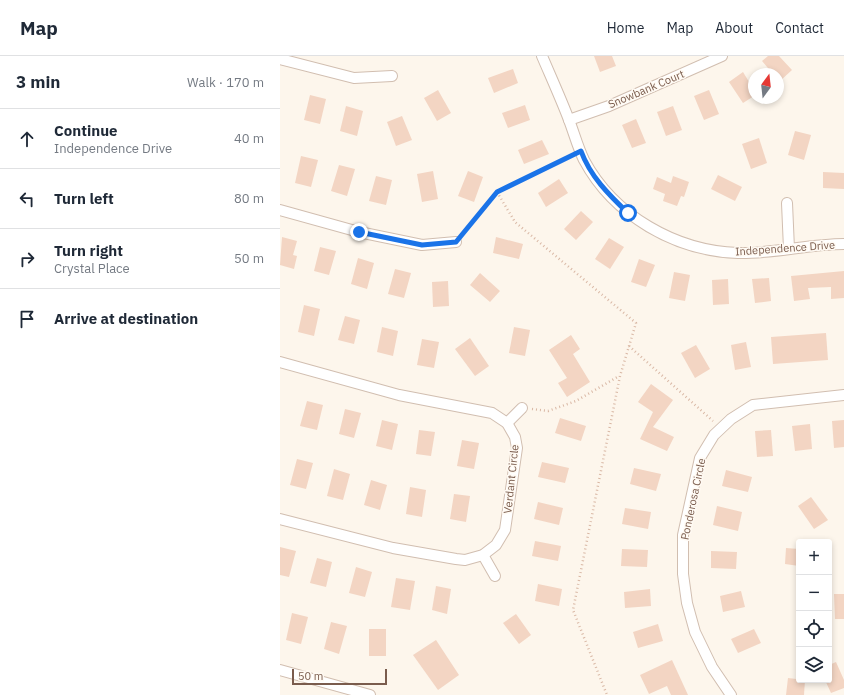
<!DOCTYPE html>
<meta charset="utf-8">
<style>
:root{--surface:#fff;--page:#f6f6f7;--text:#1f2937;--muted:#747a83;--line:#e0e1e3}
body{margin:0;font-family:"IBM Plex Sans",sans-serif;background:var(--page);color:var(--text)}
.controls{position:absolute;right:12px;bottom:12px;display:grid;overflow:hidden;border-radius:4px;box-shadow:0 2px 6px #0003}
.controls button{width:36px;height:36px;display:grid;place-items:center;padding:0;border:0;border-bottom:1px solid var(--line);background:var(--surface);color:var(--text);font:20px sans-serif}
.compass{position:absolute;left:468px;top:12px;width:36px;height:36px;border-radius:50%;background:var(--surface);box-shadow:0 2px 6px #0003;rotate:15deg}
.scale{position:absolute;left:12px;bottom:10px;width:95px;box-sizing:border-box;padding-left:4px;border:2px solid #7a5c4d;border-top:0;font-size:11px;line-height:14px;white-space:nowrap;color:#7a5c4d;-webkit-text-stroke:3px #fffaf3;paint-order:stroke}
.stop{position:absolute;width:12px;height:12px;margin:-9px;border:3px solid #1a73e8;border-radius:50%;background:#fff}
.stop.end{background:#1a73e8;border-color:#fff;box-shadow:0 1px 4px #0008}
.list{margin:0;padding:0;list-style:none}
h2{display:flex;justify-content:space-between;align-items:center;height:52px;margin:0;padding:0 16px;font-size:17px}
h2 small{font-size:13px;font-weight:400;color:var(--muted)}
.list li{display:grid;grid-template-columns:26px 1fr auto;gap:12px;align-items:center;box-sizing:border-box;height:60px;padding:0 16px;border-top:1px solid var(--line)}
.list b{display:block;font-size:15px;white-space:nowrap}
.list p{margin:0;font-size:13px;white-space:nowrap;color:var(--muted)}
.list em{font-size:13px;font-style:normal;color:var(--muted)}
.icon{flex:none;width:22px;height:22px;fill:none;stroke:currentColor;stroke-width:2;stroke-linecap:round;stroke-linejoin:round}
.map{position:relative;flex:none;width:564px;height:639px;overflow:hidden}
header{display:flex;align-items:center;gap:24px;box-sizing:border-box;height:56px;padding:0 20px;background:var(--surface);border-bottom:1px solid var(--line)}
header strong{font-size:19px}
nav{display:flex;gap:22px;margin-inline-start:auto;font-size:14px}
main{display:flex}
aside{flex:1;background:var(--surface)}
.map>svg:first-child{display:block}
.building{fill:#f3d5c3}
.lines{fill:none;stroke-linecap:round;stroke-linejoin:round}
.street-casing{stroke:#d1beb0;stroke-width:12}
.path{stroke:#d9b8a5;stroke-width:2.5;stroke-dasharray:1 3;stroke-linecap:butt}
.street{stroke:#fff;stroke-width:10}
.route{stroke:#1a73e8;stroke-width:5}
.labels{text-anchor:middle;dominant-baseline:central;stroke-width:3;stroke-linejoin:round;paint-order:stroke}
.street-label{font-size:11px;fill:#7a5c4d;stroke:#fffaf3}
</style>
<header>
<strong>Map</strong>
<nav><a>Home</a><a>Map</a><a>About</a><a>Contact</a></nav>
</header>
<main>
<aside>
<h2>3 min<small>Walk · 170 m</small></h2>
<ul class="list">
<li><svg class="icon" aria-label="ahead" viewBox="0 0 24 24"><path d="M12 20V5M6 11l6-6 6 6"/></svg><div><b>Continue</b><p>Independence Drive</p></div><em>40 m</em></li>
<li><svg class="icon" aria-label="left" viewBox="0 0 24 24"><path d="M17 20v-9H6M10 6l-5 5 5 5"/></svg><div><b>Turn left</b></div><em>80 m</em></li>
<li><svg class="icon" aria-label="right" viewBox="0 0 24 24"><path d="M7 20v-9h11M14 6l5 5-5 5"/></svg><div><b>Turn right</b><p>Crystal Place</p></div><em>50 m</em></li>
<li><svg class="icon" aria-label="arrive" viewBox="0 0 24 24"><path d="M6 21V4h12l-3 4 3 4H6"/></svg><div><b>Arrive at destination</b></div></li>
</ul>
</aside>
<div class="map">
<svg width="564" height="639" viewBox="0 0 564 639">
<rect width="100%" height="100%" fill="#fdf6ec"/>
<!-- building -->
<g class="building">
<path d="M 314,0 L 332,0 L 336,10 L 320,16 Z"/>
<path d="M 488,0 L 499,0 L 512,14 L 500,25 L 498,23 L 498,18 L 493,18 L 482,5 Z"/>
<path d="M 233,13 L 238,27 L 214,37 L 208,22 Z"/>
<path d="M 463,16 L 474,34 L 474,40 L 463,47 L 449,26 Z"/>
<path d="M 158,34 L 171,57 L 157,65 L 144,42 Z"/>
<path d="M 429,34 L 439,58 L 424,64 L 414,40 Z"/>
<path d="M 30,39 L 46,43 L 40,68 L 24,64 Z"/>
<path d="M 245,49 L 250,64 L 228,72 L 222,57 Z"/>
<path d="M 66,50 L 83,55 L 77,80 L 60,75 Z"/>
<path d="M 393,50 L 402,74 L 386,80 L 377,56 Z"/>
<path d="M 122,60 L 132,84 L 116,90 L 107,66 Z"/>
<path d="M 356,63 L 366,87 L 352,92 L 342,69 Z"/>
<path d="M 515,75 L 531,79 L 524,104 L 508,99 Z"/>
<path d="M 479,82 L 487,107 L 471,113 L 462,88 Z"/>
<path d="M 262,84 L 269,98 L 244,108 L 238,94 Z"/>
<path d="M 21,100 L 38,104 L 31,131 L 15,127 Z"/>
<path d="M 59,109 L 75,113 L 67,140 L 51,135 Z"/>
<path d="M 153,115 L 158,143 L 142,146 L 137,118 Z"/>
<path d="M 188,115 L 203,121 L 194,146 L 178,140 Z"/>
<path d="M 543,116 L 564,117 L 564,133 L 543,132 Z"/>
<path d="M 438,119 L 462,131 L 455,145 L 431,133 Z"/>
<path d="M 96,120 L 112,124 L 106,149 L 89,145 Z"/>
<path d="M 393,120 L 409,126 L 404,141 L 401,140 L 397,150 L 383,145 L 385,138 L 373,133 L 377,121 L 391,127 Z"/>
<path d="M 279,123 L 288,137 L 266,151 L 258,137 Z"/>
<path d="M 301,155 L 313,166 L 296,184 L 284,173 Z"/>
<path d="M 2,181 L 17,185 L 13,199 L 17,200 L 14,213 L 0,209 Z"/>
<path d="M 216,181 L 243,188 L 239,203 L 213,197 Z"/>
<path d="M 329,182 L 344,191 L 330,213 L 315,203 Z"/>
<path d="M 40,191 L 56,195 L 49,219 L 34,215 Z"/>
<path d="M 78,202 L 94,207 L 87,233 L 71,228 Z"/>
<path d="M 359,203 L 375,209 L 366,231 L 351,226 Z"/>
<path d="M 115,213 L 131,217 L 124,242 L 108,238 Z"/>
<path d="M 564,215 L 564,242 L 551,243 L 551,231 L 528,232 L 530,243 L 514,245 L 511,220 Z"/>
<path d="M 394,216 L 410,219 L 405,245 L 389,242 Z"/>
<path d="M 200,217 L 220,235 L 210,246 L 190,229 Z"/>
<path d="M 489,222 L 491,245 L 475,247 L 472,223 Z"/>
<path d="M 448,223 L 449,248 L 433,249 L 432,224 Z"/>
<path d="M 168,225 L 169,250 L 153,251 L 152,226 Z"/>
<path d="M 24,249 L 40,253 L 34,280 L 18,276 Z"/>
<path d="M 65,260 L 80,264 L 74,288 L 58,284 Z"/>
<path d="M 102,271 L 118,275 L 113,300 L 97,296 Z"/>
<path d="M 234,271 L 250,274 L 245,300 L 229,297 Z"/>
<path d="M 546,277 L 548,304 L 493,308 L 491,281 Z"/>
<path d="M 291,279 L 300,293 L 293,298 L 310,326 L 287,341 L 278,327 L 287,322 L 269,294 Z"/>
<path d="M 190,282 L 209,310 L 195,320 L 175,293 Z"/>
<path d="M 142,283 L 159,286 L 154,312 L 137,309 Z"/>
<path d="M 466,286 L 471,311 L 455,314 L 451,289 Z"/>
<path d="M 416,289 L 430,313 L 415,322 L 401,297 Z"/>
<path d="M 371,328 L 393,344 L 373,371 L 394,381 L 387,395 L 360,383 L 373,356 L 358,346 Z"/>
<path d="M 27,345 L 43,349 L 37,374 L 20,370 Z"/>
<path d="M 65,353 L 81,357 L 74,382 L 59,378 Z"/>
<path d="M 280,362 L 306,370 L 301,385 L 275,377 Z"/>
<path d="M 102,364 L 118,368 L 112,394 L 96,390 Z"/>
<path d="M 564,364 L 564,391 L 554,392 L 552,365 Z"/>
<path d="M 530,368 L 532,393 L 515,395 L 512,370 Z"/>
<path d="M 139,374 L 155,376 L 151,400 L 136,398 Z"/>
<path d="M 491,374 L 493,400 L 477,401 L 475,375 Z"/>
<path d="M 182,384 L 199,387 L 194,413 L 177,410 Z"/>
<path d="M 17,403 L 33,407 L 26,433 L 10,429 Z"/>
<path d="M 262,406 L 289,412 L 285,427 L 258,421 Z"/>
<path d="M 354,412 L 381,418 L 376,435 L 350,428 Z"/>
<path d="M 54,413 L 70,418 L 63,444 L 47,440 Z"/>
<path d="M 446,414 L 472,421 L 468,436 L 442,430 Z"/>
<path d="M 91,424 L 107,429 L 100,454 L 84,449 Z"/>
<path d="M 130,431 L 146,434 L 142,461 L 126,458 Z"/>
<path d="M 174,438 L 190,440 L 186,466 L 170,463 Z"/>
<path d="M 531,441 L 548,464 L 534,473 L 518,450 Z"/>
<path d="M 258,446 L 283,452 L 279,469 L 254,463 Z"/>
<path d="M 437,450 L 462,456 L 458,475 L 433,469 Z"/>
<path d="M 345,452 L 371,456 L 368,473 L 342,468 Z"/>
<path d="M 255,485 L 281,490 L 278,505 L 252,500 Z"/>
<path d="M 0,491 L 16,495 L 9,521 L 0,519 Z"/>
<path d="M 506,492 L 519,493 L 519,510 L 505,508 Z"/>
<path d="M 342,493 L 368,494 L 367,511 L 341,510 Z"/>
<path d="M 431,495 L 457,496 L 456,513 L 431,512 Z"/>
<path d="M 37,502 L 52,506 L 46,531 L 30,527 Z"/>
<path d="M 76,511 L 92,516 L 85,541 L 69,537 Z"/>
<path d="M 116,522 L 135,525 L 130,554 L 111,551 Z"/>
<path d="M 258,528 L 282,533 L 279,550 L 255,545 Z"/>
<path d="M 156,530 L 171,533 L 167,558 L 152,554 Z"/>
<path d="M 370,533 L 371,550 L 345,552 L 344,536 Z"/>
<path d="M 461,535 L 465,551 L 443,556 L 440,540 Z"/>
<path d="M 554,538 L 564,538 L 564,563 L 555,563 Z"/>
<path d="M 12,557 L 28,561 L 21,588 L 6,584 Z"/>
<path d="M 236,558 L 251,579 L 239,588 L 223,567 Z"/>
<path d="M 51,566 L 67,570 L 59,598 L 44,593 Z"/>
<path d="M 378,568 L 383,585 L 358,592 L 353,576 Z"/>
<rect x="89" y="573" width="17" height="27"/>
<path d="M 474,573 L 481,587 L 458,597 L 451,583 Z"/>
<path d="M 156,584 L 179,619 L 158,634 L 133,599 Z"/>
<path d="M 392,604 L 408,639 L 391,639 L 387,630 L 369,638 L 360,619 Z"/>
<path d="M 556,606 L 564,624 L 564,632 L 551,637 L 545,624 L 549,624 L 549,609 Z"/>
<path d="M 508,622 L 525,624 L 524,639 L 506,639 Z"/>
</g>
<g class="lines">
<defs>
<g id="street">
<path d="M 262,0 C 271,21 281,43 289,64 C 294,77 298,92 304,104 C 334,160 396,195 458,197 C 493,198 529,188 564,188"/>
<path d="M 0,3 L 74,22 L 112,20"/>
<path d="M 289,64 L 329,50 L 442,0"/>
<path d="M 507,147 L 509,193"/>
<path d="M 0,154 L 79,176 L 142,189 L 176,186"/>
<path d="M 0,306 L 119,339 L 212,357 L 227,367 L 235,381 L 237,392 L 225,474 L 216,489 L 203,499 L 185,504 L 176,503 L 113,492 L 0,463"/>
<path d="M 227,367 L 242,352"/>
<path d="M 203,499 L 215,520"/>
<path d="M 0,614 L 90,639"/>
<path d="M 451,639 L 432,611 L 415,576 L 407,547 L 403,518 L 403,479 L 420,402 L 434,379 L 451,363 L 473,349 L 564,339"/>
</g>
</defs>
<!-- street casing -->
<use href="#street" class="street-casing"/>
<!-- path -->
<g class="path">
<path d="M 217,136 L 235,166 L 356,267 L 340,320 L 293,554 L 327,639"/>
<path d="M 182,179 L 217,136 L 290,100"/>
<path d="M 349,290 L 433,365"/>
<path d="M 252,353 L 268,355 L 296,345 L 339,320"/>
</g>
<!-- street -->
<use href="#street" class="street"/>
</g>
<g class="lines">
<!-- route -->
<path class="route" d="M 79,176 L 142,189 L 176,186 L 217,136 L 301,95 C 310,120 329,139 348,157"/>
</g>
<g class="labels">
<!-- street labels -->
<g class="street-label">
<text transform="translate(366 33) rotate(-23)">Snowbank Court</text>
<text transform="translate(505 192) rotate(-4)">Independence Drive</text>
<text transform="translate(231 423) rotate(-84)">Verdant Circle</text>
<text transform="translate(413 443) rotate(-78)">Ponderosa Circle</text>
</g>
</g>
</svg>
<div class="controls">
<button>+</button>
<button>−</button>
<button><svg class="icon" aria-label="locate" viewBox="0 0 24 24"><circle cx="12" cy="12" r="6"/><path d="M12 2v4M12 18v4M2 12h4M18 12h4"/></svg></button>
<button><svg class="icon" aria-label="layers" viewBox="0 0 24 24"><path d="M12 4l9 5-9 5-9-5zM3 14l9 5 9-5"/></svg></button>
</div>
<svg class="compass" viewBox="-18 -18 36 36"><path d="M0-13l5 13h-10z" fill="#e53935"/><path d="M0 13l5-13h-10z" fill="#747a83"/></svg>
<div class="scale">50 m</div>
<div class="stop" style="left:348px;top:157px"></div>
<div class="stop end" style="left:79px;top:176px"></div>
</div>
</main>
